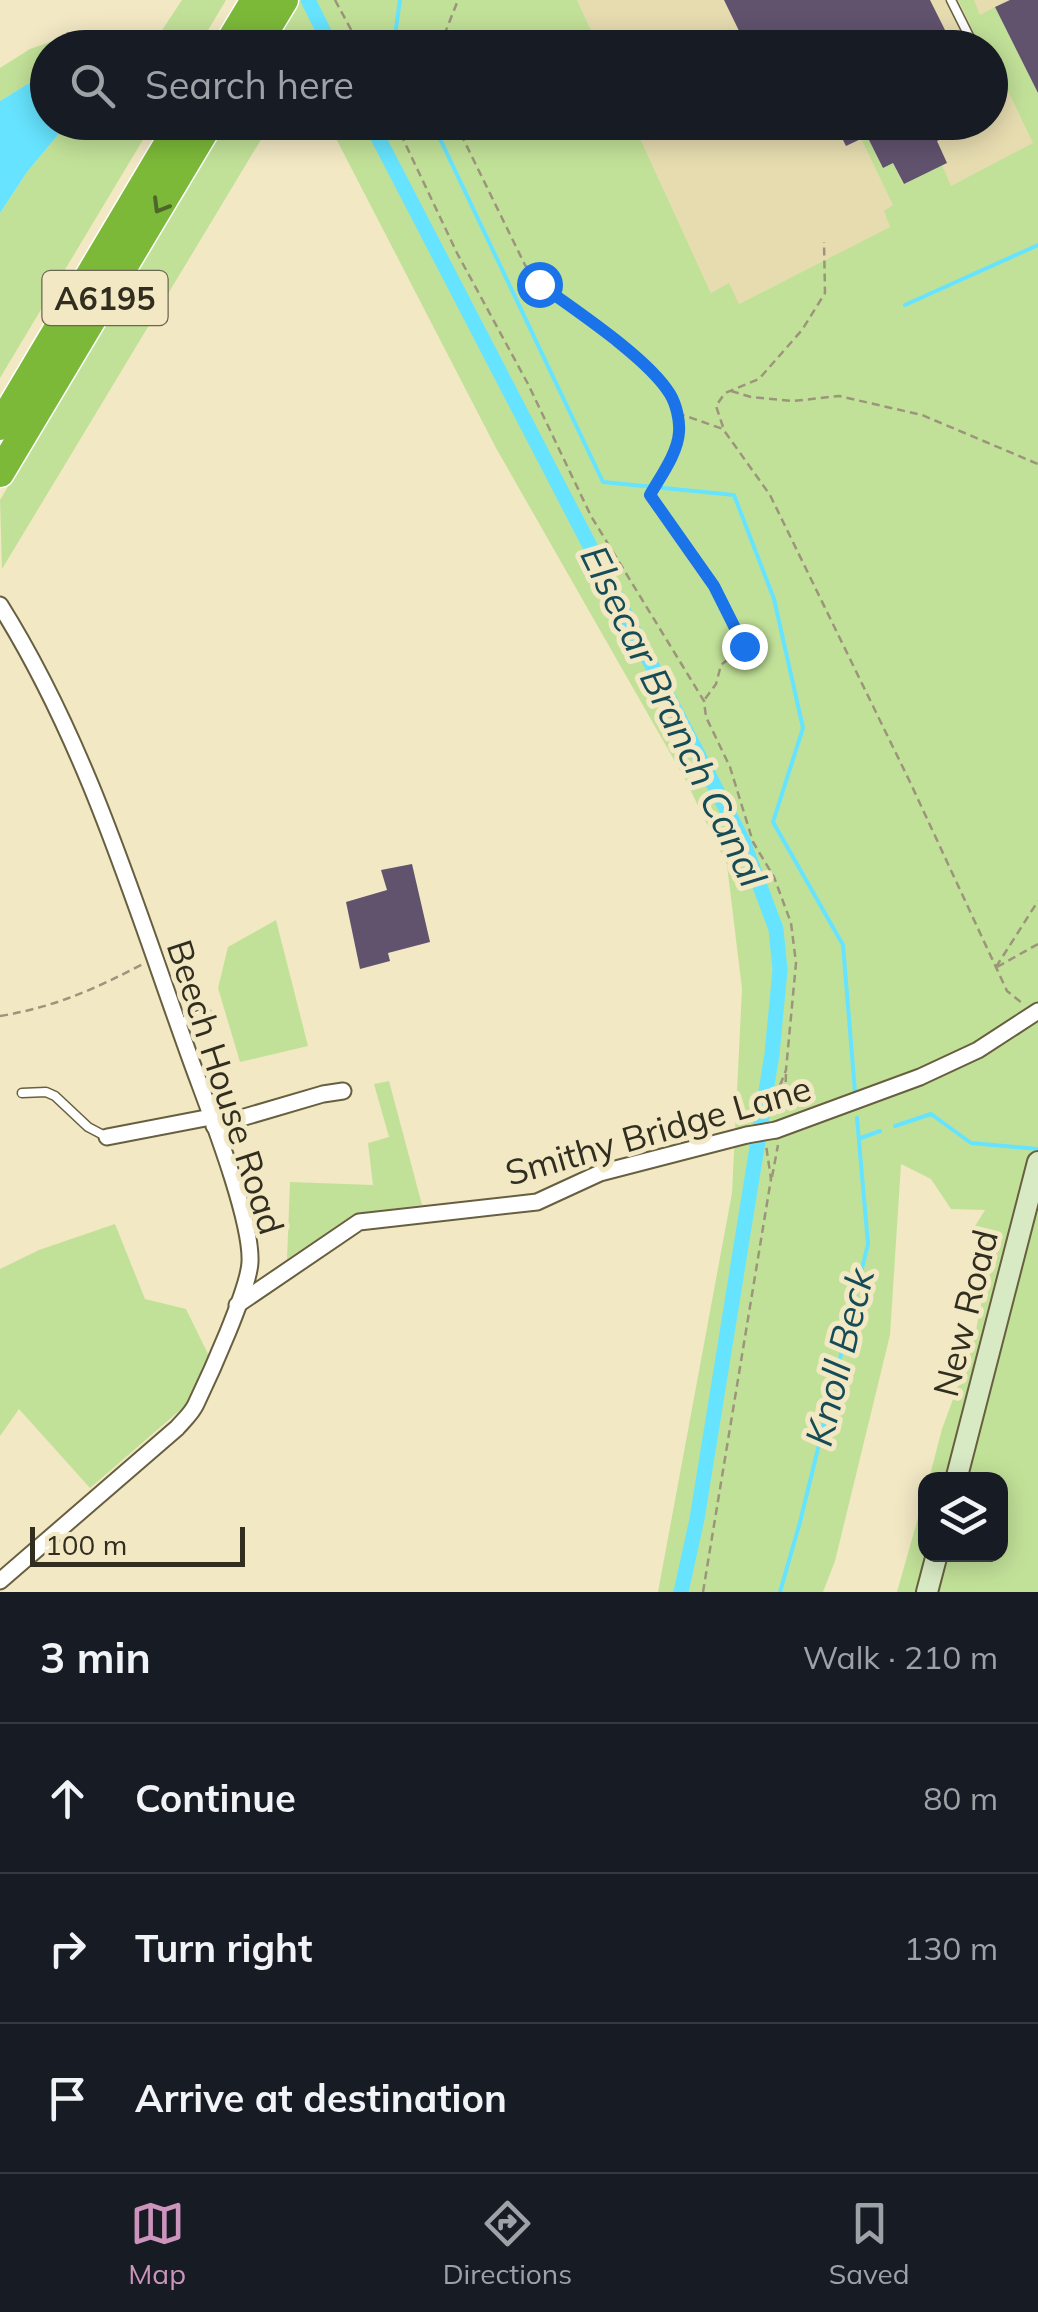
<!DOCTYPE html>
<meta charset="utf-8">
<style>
:root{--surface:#171b24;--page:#20242c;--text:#f1f3f6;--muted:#9ea1a6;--line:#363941;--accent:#cb94bd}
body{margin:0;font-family:Mulish,sans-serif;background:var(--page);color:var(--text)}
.controls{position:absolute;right:30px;bottom:30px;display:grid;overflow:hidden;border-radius:20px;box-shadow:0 5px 25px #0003}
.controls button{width:90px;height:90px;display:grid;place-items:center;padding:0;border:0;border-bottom:2px solid var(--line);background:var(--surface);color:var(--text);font:50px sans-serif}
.scale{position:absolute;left:30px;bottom:25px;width:215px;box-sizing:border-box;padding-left:10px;border:5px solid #312e20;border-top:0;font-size:28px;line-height:35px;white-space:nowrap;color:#312e20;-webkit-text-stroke:8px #f2e8c4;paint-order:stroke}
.stop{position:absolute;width:30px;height:30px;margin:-22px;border:8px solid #1a73e8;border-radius:50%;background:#fff}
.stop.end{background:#1a73e8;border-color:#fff;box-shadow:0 2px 10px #0008}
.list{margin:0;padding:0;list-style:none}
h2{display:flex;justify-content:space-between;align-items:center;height:130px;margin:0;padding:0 40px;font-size:42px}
h2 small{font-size:32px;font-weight:400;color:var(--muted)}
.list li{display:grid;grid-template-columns:65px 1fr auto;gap:30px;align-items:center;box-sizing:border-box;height:150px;padding:0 40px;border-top:2px solid var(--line)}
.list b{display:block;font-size:38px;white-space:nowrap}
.list em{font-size:32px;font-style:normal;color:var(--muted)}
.icon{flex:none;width:55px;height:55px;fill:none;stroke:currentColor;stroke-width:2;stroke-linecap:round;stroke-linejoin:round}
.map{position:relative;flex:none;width:1038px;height:1592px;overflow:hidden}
.search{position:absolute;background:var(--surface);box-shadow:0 5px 25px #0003;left:30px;right:30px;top:30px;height:110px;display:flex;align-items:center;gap:25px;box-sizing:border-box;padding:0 35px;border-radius:55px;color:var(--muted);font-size:38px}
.sheet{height:580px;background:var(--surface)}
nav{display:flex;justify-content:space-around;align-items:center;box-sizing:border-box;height:140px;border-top:2px solid var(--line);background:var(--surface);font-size:28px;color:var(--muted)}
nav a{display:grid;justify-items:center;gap:5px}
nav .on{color:var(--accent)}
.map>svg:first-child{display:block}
.built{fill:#e7dcb0}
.green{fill:#c2e198}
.water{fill:#66e3fe}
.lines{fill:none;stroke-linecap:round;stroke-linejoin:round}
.stream{stroke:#66e3fe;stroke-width:4}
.canal{stroke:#66e3fe;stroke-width:15}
.building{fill:#61526e}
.lane-casing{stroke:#675f3f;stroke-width:11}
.street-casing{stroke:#675f3f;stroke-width:19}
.secondary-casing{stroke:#675f3f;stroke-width:24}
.highway-casing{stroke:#fff;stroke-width:31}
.path{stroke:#9c957b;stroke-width:2.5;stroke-dasharray:8 5;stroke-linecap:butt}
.lane{stroke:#fff;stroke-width:8}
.street{stroke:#fff;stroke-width:15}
.secondary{stroke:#d8eac4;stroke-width:20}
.highway{stroke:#7cb939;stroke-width:28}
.street-bridge-casing{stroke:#675f3f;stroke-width:19;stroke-linecap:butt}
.street-bridge{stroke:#fff;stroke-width:15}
.oneway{stroke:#4f662a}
.route{stroke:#1a73e8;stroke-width:12}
.labels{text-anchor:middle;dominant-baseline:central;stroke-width:10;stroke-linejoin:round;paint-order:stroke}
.shield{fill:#f2e8c4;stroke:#6b6651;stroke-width:2.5}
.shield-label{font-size:32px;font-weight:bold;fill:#312e20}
.street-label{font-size:35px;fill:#312e20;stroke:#f2e8c4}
.water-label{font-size:38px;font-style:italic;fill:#154c57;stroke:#f2e8c4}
</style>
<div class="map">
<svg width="1038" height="1592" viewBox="0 0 1038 1592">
<rect width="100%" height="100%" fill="#f2e8c4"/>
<!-- built -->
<path class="built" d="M 577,0 L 1038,0 L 1038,156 L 955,199 L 904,184 L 883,168 L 867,136 L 861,139 L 894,206 L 891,227 L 739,304 L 711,293 L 633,123 L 990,122 L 990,48 L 599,47 Z"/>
<!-- green -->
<g class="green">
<path d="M 182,0 L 226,0 L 198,47 L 151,47 Z"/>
<path d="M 295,0 L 577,0 L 599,47 L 267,48 Z"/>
<path d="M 958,0 L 974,0 L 980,15 L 995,7 L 1038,93 L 1038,1592 L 897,1592 L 925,1493 L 926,1554 L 1000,1554 L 1000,1480 L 929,1479 L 942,1429 L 973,1345 L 988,1269 L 972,1231 L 985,1210 L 951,1209 L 931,1179 L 901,1164 L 890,1335 L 835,1561 L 823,1592 L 658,1592 L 732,1193 L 742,989 L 727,865 L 685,779 L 496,448 L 328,123 L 633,123 L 711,293 L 729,283 L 739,304 L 890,227 L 884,211 L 893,205 L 861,139 L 867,136 L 883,168 L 893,163 L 903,184 L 942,165 L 951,186 L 1033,143 L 995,64 L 991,66 L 990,48 L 981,47 Z"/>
<path d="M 76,33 L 118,47 L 48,48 L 47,72 L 0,101 L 0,68 L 30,49 Z"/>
<path d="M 68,123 L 153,123 L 0,378 L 0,213 L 27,172 Z"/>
<path d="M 223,123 L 271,123 L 2,569 L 0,500 Z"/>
<path d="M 276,920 L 308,1046 L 240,1062 L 218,988 L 228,947 Z"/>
<path d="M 389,1081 L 422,1205 L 359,1213 L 287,1259 L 290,1182 L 373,1185 L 368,1143 L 389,1137 L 374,1084 Z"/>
<path d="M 115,1224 L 145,1299 L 186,1309 L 209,1356 L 186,1405 L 90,1488 L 19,1409 L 0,1436 L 0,1269 L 39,1250 Z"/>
</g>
<!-- water -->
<path class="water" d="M 47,72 L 48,122 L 68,123 L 27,172 L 0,213 L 0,101 Z"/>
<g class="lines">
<!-- stream -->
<g class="stream">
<path d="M 397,48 L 394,42 L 400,0"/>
<path d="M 432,122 L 603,482 L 734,495 L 774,599 L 803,728 L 773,822 L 843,945 L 855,1092"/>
<path d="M 905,305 L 1038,245"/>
<path d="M 895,1126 L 931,1114 L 971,1143 L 1038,1149"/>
<path d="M 861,1138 L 880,1131"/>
<path d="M 780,1592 L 800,1522 L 868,1244 L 857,1118"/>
</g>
<!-- canal -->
<g class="canal">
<path d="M 308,0 L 332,48"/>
<path d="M 370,122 L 743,841 L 776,929 L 780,970 L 772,1054 L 697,1519 L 681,1592"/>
</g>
</g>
<!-- building -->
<g class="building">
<path d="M 724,0 L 930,0 L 954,48 L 769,48 L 761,31 L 743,39 Z"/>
<path d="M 1010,0 L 1038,0 L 1038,93 L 995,7 Z"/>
<path d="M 834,122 L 974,122 L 937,141 L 947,163 L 904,184 L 893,163 L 883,168 L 867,136 L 846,146 Z"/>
<path d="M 412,864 L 430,942 L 388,953 L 390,961 L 360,969 L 346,902 L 387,890 L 381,870 Z"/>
</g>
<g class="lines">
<defs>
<g id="lane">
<path d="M 951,0 L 975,48"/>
<path d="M 178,1024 L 206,1012"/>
<path d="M 22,1093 L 46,1092 L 55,1096 L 88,1127 L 107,1137"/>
</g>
<g id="street">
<path d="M 0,605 C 89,747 136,909 193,1066 C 209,1110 252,1219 250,1262 C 249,1289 209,1377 196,1404 C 192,1413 184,1420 177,1428 L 0,1581"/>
<path d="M 214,1126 L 323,1094 L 343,1091"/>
<path d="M 776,1130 L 920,1077 L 978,1050 L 1038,1011"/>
<path d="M 107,1137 L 211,1117"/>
<path d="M 237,1305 L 359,1222 L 537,1202 L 600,1173 L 747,1135"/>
</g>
<g id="secondary">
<path d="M 956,1480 L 1038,1162"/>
<path d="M 927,1592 L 937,1554"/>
</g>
<g id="highway">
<path d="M 226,48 L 255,0"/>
<path d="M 255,48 L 284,0"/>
<path d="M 0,426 L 181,122"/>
<path d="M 0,473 L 210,122"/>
</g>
</defs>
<!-- lane casing -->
<use href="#lane" class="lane-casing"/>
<!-- street casing -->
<use href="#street" class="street-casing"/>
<!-- secondary casing -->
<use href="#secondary" class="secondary-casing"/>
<!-- highway casing -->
<use href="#highway" class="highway-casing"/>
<!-- path -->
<g class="path">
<path d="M 335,0 L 361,48"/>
<path d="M 445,48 L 445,33 L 458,0"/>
<path d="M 395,122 L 457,253 L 528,384 L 591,516 L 704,701 L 706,717 L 730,767 L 753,842 L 774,877 L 791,923 L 796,963 L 786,1070 L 768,1117"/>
<path d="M 455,122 L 525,265 L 539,285 L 589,320 L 641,364 L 671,395 L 677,413 L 678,441 L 651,495 L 714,586 L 745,646 L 721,665 L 716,684 L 705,699"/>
<path d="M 731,391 L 751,397 L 793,401 L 839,396 L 922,415 L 1038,464"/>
<path d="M 677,413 L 723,429 L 770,495 L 910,782 L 1007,991 L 1022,1003"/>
<path d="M 723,427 L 716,406 L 725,393 L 759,379 L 802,330 L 825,293 L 824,242"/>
<path d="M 996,967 L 1038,901"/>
<path d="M 997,967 L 1038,944"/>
<path d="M 0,1016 C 55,1007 95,989 143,964"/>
<path d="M 785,1108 L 786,1071"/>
<path d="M 772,1177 L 778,1145"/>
<path d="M 703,1592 L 771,1179 L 766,1145"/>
</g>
<!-- lane -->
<use href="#lane" class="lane"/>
<!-- street -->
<use href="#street" class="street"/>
<!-- secondary -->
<use href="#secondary" class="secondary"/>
<!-- highway -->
<use href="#highway" class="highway"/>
<defs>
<path id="street-bridge" d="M 747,1135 L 776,1130"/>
</defs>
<!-- street-bridge casing -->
<use href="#street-bridge" class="street-bridge-casing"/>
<!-- street-bridge -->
<use href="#street-bridge" class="street-bridge"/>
</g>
<!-- one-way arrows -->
<defs><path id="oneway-chevron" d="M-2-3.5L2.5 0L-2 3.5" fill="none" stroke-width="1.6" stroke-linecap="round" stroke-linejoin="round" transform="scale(2.5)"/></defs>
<use class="oneway" href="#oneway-chevron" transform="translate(160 206) rotate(121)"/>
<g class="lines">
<!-- route -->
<path class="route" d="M 539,284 C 575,310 648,358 670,394 C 676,404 680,420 679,432 C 678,453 660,477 650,495 L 714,586 L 744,646"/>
</g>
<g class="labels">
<!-- shield labels -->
<rect class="shield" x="42.5" y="271" width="125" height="54" rx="8"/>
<g class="shield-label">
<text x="105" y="298">A6195</text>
</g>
<!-- street labels -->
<g class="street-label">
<text transform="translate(226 1087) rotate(72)">Beech House Road</text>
<text transform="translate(658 1130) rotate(-16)">Smithy Bridge Lane</text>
<text transform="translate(965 1313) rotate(-76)">New Road</text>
</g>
<!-- water labels -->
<g class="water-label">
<text transform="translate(674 716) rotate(64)">Elsecar Branch Canal</text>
<text transform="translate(839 1357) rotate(-76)">Knoll Beck</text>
</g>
</g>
</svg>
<div class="controls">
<button><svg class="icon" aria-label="layers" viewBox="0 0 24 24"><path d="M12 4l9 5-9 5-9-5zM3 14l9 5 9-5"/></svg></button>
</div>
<div class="scale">100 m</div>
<div class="stop" style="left:539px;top:284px"></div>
<div class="stop end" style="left:744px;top:646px"></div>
<div class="search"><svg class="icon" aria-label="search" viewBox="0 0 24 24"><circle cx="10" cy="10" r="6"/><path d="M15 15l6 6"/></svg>Search here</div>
</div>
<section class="sheet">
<h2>3 min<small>Walk · 210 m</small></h2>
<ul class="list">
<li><svg class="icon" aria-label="ahead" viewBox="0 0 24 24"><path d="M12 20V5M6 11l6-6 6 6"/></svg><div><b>Continue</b></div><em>80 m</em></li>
<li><svg class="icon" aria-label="right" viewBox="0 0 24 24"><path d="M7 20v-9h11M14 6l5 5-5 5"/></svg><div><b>Turn right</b></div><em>130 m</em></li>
<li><svg class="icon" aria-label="arrive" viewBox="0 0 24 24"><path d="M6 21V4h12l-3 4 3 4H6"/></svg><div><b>Arrive at destination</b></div></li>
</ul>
</section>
<nav>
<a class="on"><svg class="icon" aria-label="map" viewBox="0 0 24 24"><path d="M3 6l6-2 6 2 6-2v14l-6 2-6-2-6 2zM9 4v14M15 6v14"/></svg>Map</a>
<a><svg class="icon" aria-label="directions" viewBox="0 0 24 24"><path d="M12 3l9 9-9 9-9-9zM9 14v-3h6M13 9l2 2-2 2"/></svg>Directions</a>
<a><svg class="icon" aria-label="saved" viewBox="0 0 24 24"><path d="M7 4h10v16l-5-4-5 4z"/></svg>Saved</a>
</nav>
